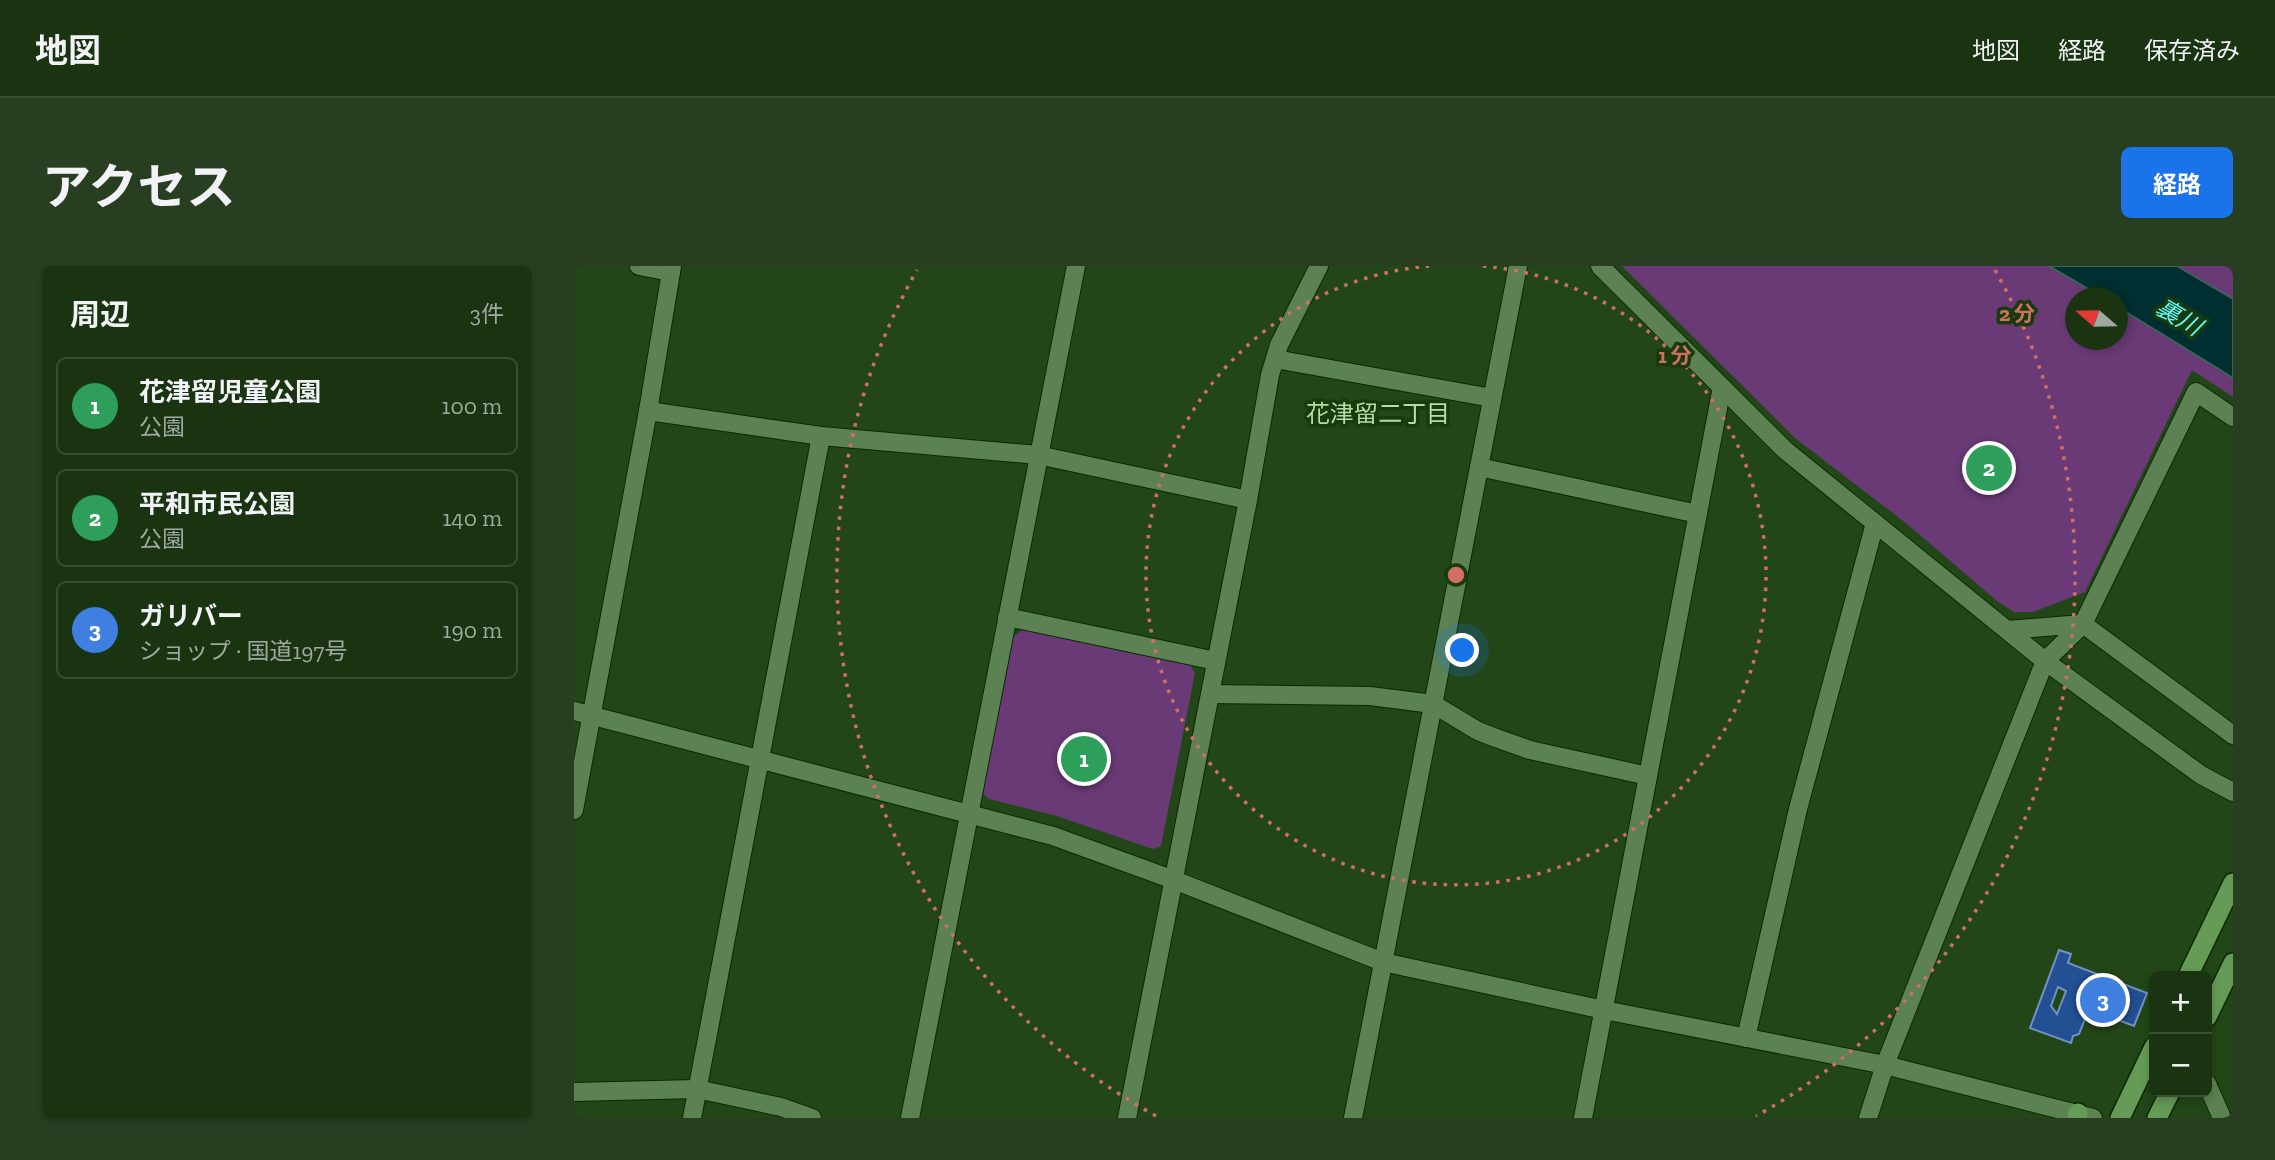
<!DOCTYPE html>
<html lang="ja">
<meta charset="utf-8">
<style>
:root{--surface:#1a3412;--page:#273f20;--text:#f1f3f6;--muted:#9faa9f;--line:#384f32;--accent:#1a73e8}
body{margin:0;font-family:"Zilla Slab","Noto Sans JP",serif;background:var(--page);color:var(--text)}
.controls{position:absolute;right:21px;bottom:21px;display:grid;overflow:hidden;border-radius:10px;box-shadow:0 4px 10px #0003}
.controls button{width:63px;height:63px;display:grid;place-items:center;padding:0;border:0;border-bottom:2px solid var(--line);background:var(--surface);color:var(--text);font:35px sans-serif}
.compass{position:absolute;left:1491px;top:21px;width:63px;height:63px;border-radius:50%;background:var(--surface);box-shadow:0 4px 10px #0003;rotate:290deg}
.you{position:absolute;left:889px;top:385px;width:24px;height:24px;margin:-18px;border:5px solid #fff;border-radius:50%;background:#1a73e8;box-shadow:0 0 0 10px #1a73e833}
.badge{display:grid;place-items:center;width:46px;height:46px;border-radius:50%;background:var(--accent);color:#fff;font-size:23px;font-weight:700}
.pin{position:absolute;translate:-50% -50%;border:4px solid #fff;box-shadow:0 2px 7px #0006}
.list{margin:0;padding:0;list-style:none}
h2{display:flex;justify-content:space-between;align-items:center;height:91px;margin:0;padding:0 28px;font-size:30px}
h2 small{font-size:23px;font-weight:400;color:var(--muted)}
.list li{display:grid;grid-template-columns:46px 1fr auto;gap:21px;align-items:center;box-sizing:border-box;height:98px;margin:0 14px 14px;padding:0 14px;border:2px solid var(--line);border-radius:10px}
.list b{display:block;font-size:26px;white-space:nowrap}
.list p{margin:0;font-size:23px;white-space:nowrap;color:var(--muted)}
.list em{font-size:23px;font-style:normal;color:var(--muted)}
.map{position:relative;flex:none;width:1659px;height:852px;overflow:hidden;border-radius:10px}
header{display:flex;align-items:center;gap:42px;box-sizing:border-box;height:98px;padding:0 35px;background:var(--surface);border-bottom:2px solid var(--line)}
header strong{font-size:33px}
nav{display:flex;gap:38px;margin-inline-start:auto;font-size:24px}
.intro{display:flex;align-items:center;justify-content:space-between;box-sizing:border-box;height:168px;padding:0 42px}
h1{margin:0;font-size:49px}
.button{padding:18px 32px;border-radius:10px;background:var(--accent);color:#fff;font-size:24px;font-weight:700}
main{display:flex;gap:42px;padding:0 42px}
aside{flex:1;background:var(--surface);border-radius:10px;box-shadow:0 4px 10px #0003}
.map>svg:first-child{display:block}
.green{fill:#693a75;fill-rule:evenodd}
.water{fill:#002f31;stroke:#3c635c;stroke-width:2}
.building{fill:#234f93;stroke:#7292c3;stroke-width:2;fill-rule:evenodd}
.lines{fill:none;stroke-linecap:round;stroke-linejoin:round}
.minor-casing{stroke:#082b00;stroke-width:20}
.tertiary-casing{stroke:#082b00;stroke-width:20}
.trunk-casing{stroke:#082b00;stroke-width:22}
.minor{stroke:#5c8152;stroke-width:18}
.tertiary{stroke:#5c8152;stroke-width:18}
.trunk{stroke:#669a57;stroke-width:19}
.ring{fill:none;stroke:#d07065;stroke-width:3.5;stroke-dasharray:3.5 7}
.labels{text-anchor:middle;dominant-baseline:central;stroke-width:7;stroke-linejoin:round;paint-order:stroke}
.water-label{font-size:24px;font-style:italic;fill:#66f4fa;stroke:#183b0d}
.neighbourhood-label{font-size:24px;fill:#b3dca8;stroke:#183b0d}
.centre{fill:#d07065;stroke:#183b0d;stroke-width:3.5}
.ring-label{font-size:21px;text-anchor:middle;font-weight:bold;fill:#d07065;stroke:#183b0d;stroke-width:7;stroke-linejoin:round;paint-order:stroke}
</style>
<header>
<strong>地図</strong>
<nav><a>地図</a><a>経路</a><a>保存済み</a></nav>
</header>
<div class="intro"><h1>アクセス</h1><a class="button">経路</a></div>
<main>
<aside>
<h2>周辺<small>3件</small></h2>
<ul class="list">
<li><span class="badge" style="background:#2e9e5b">1</span><div><b>花津留児童公園</b><p>公園</p></div><em>100 m</em></li>
<li><span class="badge" style="background:#2e9e5b">2</span><div><b>平和市民公園</b><p>公園</p></div><em>140 m</em></li>
<li><span class="badge" style="background:#3f7fe0">3</span><div><b>ガリバー</b><p>ショップ · 国道197号</p></div><em>190 m</em></li>
</ul>
</aside>
<div class="map">
<svg width="1659" height="852" viewBox="0 0 1659 852">
<rect width="100%" height="100%" fill="#234618"/>
<!-- green -->
<g class="green">
<path d="M 1048,0 L 1659,0 L 1659,131 L 1618,104 L 1511,326 L 1459,346 L 1440,346 L 1423,335 L 1333,258 L 1221,172 ZM 1502,32 L 1544,32 L 1544,74 L 1502,74 Z"/>
<path d="M 449,363 L 615,397 L 621,407 L 587,580 L 579,583 L 483,550 L 415,533 L 409,528 L 438,372 Z"/>
</g>
<!-- water -->
<path class="water" d="M 1475,0 L 1603,0 L 1659,33 L 1659,112 L 1544,41 L 1544,32 L 1528,31 Z"/>
<!-- building -->
<path class="building" d="M 1485,684 L 1497,688 L 1494,697 L 1573,727 L 1560,760 L 1515,743 L 1505,768 L 1499,770 L 1497,777 L 1456,762 ZM 1484,721 L 1492,725 L 1483,748 L 1477,740 Z"/>
<g class="lines">
<defs>
<g id="minor">
<path d="M 65,0 L 97,6"/>
<path d="M 1026,0 L 1211,184 L 1471,395 L 1627,509 L 1659,526"/>
<path d="M 701,93 L 918,132"/>
<path d="M 74,145 L 247,170 L 464,189 L 674,234"/>
<path d="M 905,201 L 1124,248"/>
<path d="M 433,351 L 642,395"/>
<path d="M 1433,364 L 1509,358 L 1659,469"/>
<path d="M 636,428 L 796,430 L 859,438 L 904,465 L 922,472 L 956,484 L 1074,510"/>
<path d="M 0,544 L 74,145 L 98,0"/>
<path d="M 1172,772 L 1224,543 L 1301,257"/>
<path d="M 1633,818 L 1648,852"/>
<path d="M 0,826 L 123,823 L 207,841 L 238,852"/>
<path d="M 118,852 L 247,170"/>
<path d="M 336,852 L 502,0"/>
<path d="M 553,852 L 674,234 L 696,109 L 705,79 L 745,0"/>
<path d="M 779,852 L 944,0"/>
<path d="M 1009,852 L 1148,121"/>
<path d="M 1294,852 L 1311,799 L 1471,395 L 1509,358 L 1622,126 L 1659,151"/>
</g>
<path id="tertiary" d="M 0,445 L 479,570 L 600,614 L 809,696 L 1030,744 L 1311,799 L 1519,852"/>
<g id="trunk">
<path d="M 1614,710 L 1659,617"/>
<path d="M 1633,751 L 1659,697"/>
<path d="M 1503,852 L 1504,847"/>
<path d="M 1546,852 L 1580,781"/>
<path d="M 1583,852 L 1596,826"/>
</g>
</defs>
<!-- minor casing -->
<use href="#minor" class="minor-casing"/>
<!-- tertiary casing -->
<use href="#tertiary" class="tertiary-casing"/>
<!-- trunk casing -->
<use href="#trunk" class="trunk-casing"/>
<!-- minor -->
<use href="#minor" class="minor"/>
<!-- tertiary -->
<use href="#tertiary" class="tertiary"/>
<!-- trunk -->
<use href="#trunk" class="trunk"/>
</g>
<!-- distance rings -->
<g class="ring">
<path d="M909 0A310 310 0 1 1 855 0"/>
<path d="M582 850A619 619 0 0 1 343 4M1421 4A619 619 0 0 1 1182 850"/>
</g>
<g class="labels">
<!-- water labels -->
<g class="water-label">
<text transform="translate(1605 51) rotate(30)">裏川</text>
</g>
<!-- neighbourhood labels -->
<g class="neighbourhood-label">
<text x="804" y="147">花津留二丁目</text>
</g>
</g>
<circle cx="882" cy="309" r="10" class="centre"/>
<g class="ring-label">
<text x="1443" y="55">2 分</text>
<text x="1101" y="97">1 分</text>
</g>
</svg>
<div class="controls">
<button>+</button>
<button>−</button>
</div>
<svg class="compass" viewBox="-18 -18 36 36"><path d="M0-13l5 13h-10z" fill="#e53935"/><path d="M0 13l5-13h-10z" fill="#9faa9f"/></svg>
<div class="you"></div>
<div class="pin badge" style="left:510px;top:493px;background:#2e9e5b">1</div>
<div class="pin badge" style="left:1415px;top:202px;background:#2e9e5b">2</div>
<div class="pin badge" style="left:1529px;top:734px;background:#3f7fe0">3</div>
</div>
</main>
